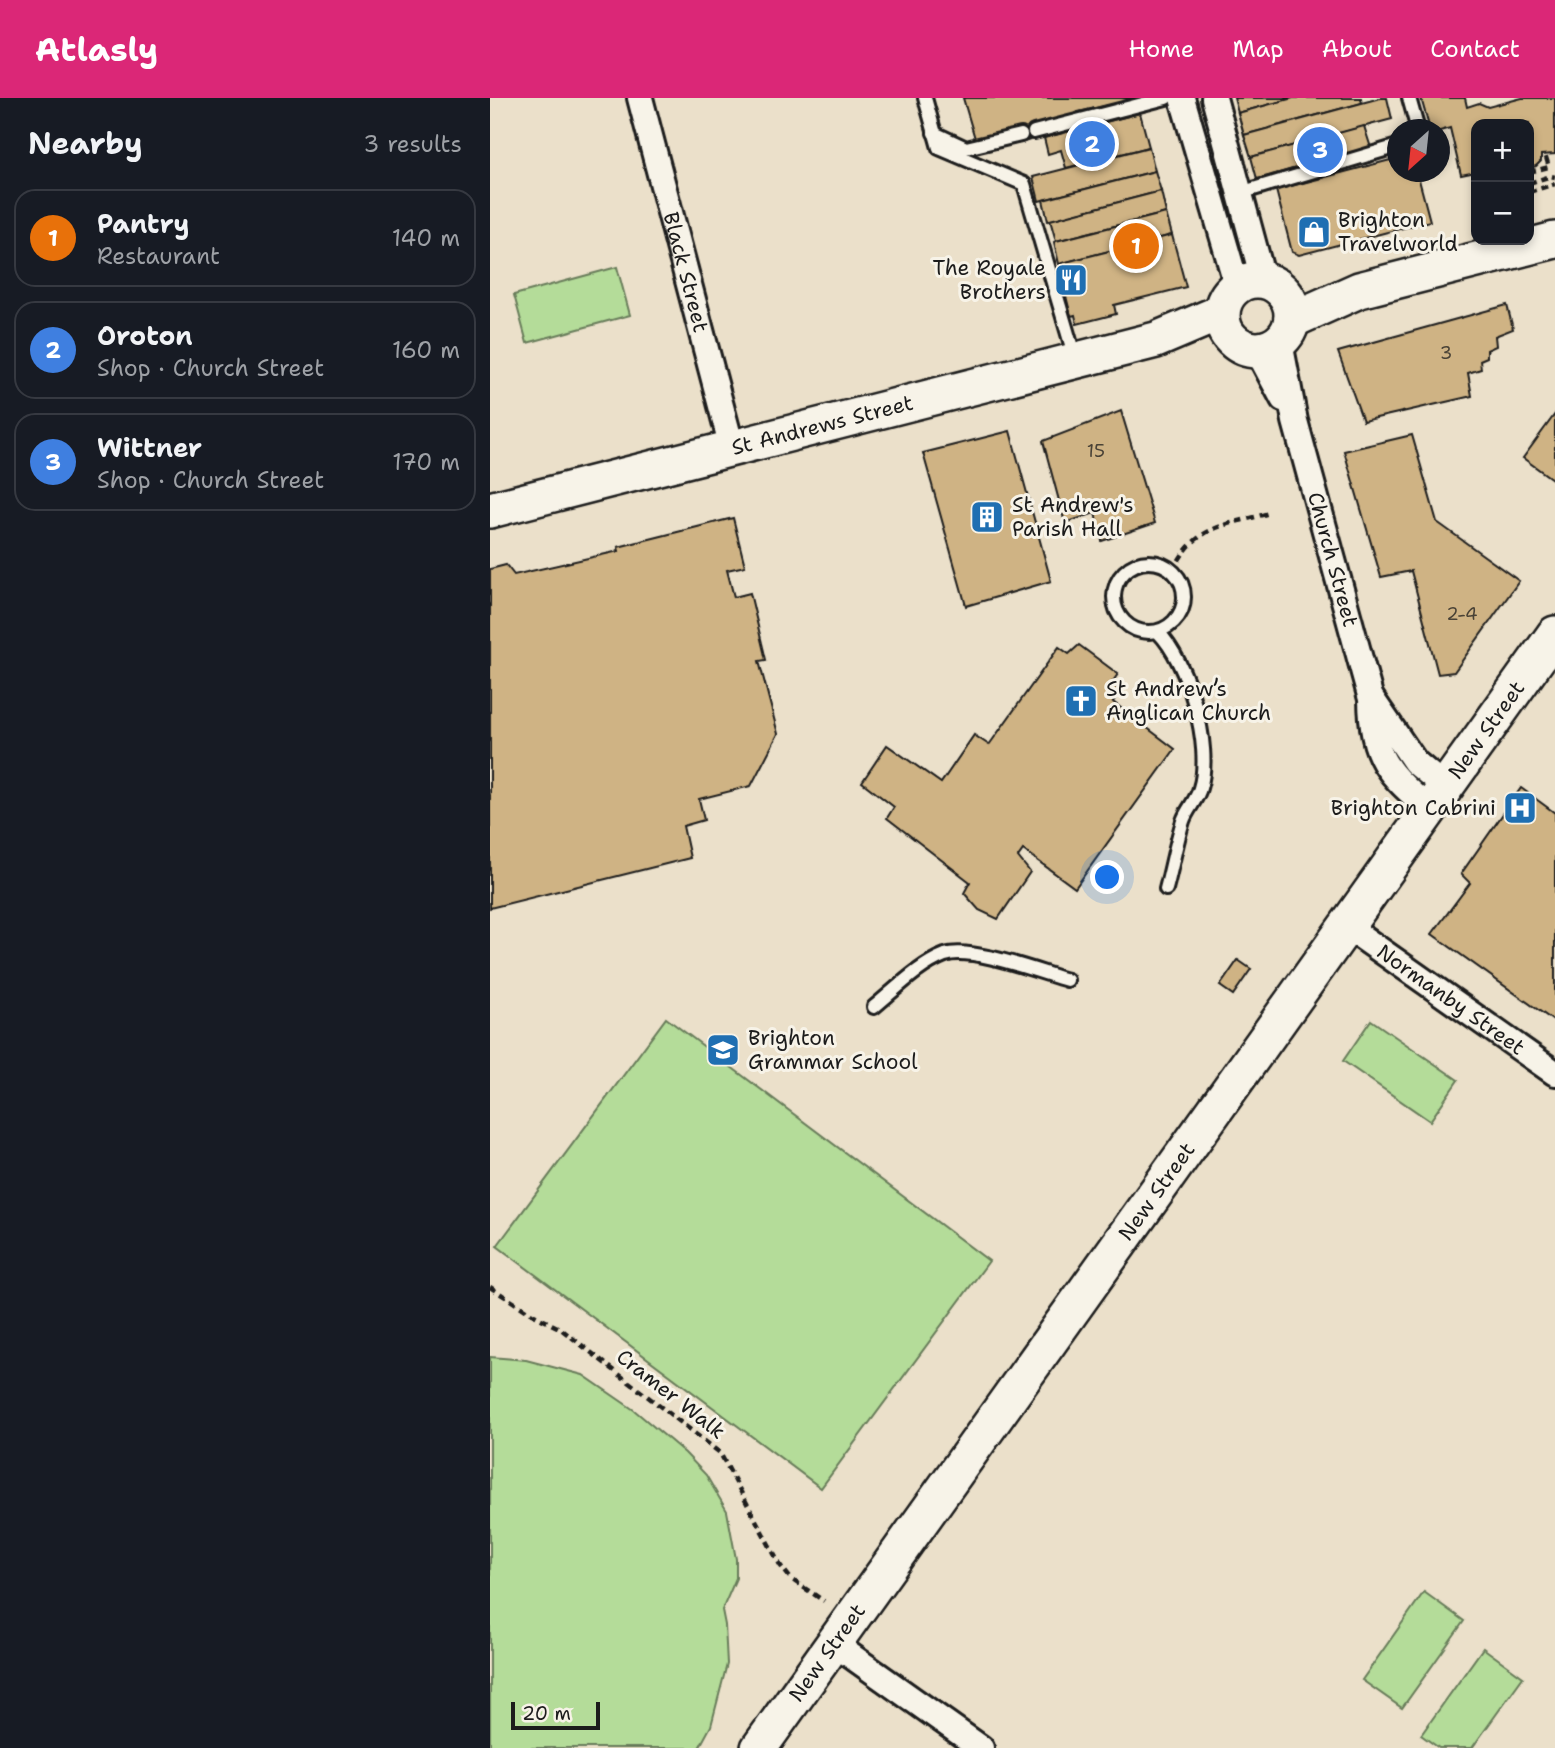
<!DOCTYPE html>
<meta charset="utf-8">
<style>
:root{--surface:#171b24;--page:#20242c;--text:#f1f3f6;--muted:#9ea1a6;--line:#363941;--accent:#db2777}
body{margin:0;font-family:"Shantell Sans",sans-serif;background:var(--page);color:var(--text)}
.controls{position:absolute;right:21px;top:21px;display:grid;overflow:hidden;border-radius:14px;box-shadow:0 4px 10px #0003}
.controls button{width:63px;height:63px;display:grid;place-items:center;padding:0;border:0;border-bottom:2px solid var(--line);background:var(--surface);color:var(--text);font:35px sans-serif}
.compass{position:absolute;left:897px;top:21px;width:63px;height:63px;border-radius:50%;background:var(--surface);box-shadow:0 4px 10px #0003;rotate:207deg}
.scale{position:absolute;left:21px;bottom:18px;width:89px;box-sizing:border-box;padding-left:7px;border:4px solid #1c1c1c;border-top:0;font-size:19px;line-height:24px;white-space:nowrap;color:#1c1c1c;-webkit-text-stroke:5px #f7f3e8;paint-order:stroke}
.you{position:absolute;left:618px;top:780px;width:24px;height:24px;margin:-18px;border:5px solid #fff;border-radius:50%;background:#1a73e8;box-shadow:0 0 0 10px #1a73e833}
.badge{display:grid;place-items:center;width:46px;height:46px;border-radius:50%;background:var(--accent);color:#fff;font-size:23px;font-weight:700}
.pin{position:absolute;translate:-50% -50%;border:4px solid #fff;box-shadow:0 2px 7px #0006}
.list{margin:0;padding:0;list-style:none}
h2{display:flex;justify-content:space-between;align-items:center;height:91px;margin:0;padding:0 28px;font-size:30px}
h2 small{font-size:23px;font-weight:400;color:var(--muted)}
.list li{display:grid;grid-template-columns:46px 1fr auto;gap:21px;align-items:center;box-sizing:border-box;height:98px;margin:0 14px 14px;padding:0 14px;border:2px solid var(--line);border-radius:21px}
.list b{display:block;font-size:26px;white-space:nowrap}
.list p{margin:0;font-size:23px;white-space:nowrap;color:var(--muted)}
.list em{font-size:23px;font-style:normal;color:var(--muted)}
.map{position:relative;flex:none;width:1065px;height:1650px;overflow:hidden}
header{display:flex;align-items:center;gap:42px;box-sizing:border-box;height:98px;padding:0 35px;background:var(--accent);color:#fff}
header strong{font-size:33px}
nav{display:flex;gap:38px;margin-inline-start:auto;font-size:24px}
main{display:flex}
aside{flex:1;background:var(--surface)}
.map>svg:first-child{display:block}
.green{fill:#b4dc99;stroke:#687c5a;stroke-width:2}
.building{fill:#cfb384;stroke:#1c1c1c;stroke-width:2}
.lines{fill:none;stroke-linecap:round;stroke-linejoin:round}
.lane-casing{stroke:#1c1c1c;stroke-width:18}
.street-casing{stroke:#1c1c1c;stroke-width:30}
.secondary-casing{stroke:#1c1c1c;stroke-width:40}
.path{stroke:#1c1c1c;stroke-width:4.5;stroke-dasharray:7 5;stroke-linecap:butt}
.lane{stroke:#f7f3e8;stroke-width:12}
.street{stroke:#f7f3e8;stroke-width:24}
.secondary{stroke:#f7f3e8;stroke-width:35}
.labels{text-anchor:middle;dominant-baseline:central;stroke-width:6;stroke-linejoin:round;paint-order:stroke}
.number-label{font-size:18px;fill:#494236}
.poi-label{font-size:21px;fill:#1c1c1c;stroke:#f7f3e8;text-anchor:start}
.street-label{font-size:21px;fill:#1c1c1c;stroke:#f7f3e8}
</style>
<header>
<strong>Atlasly</strong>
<nav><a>Home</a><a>Map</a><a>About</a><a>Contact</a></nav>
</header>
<main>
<aside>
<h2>Nearby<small>3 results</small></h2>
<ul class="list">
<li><span class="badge" style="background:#e8710a">1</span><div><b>Pantry</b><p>Restaurant</p></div><em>140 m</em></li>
<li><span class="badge" style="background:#3f7fe0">2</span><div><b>Oroton</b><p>Shop · Church Street</p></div><em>160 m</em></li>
<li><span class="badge" style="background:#3f7fe0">3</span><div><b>Wittner</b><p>Shop · Church Street</p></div><em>170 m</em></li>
</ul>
</aside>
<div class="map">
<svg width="1065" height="1650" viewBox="0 0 1065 1650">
<rect width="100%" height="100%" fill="#ebe0ca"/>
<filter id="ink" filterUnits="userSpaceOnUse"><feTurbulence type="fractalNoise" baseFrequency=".0143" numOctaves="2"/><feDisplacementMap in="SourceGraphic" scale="14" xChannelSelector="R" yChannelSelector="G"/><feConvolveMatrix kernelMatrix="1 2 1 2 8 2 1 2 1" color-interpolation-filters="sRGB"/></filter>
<g filter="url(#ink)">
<!-- green -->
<g class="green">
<path d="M 127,169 L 140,217 L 37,245 L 24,197 Z"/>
<path d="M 176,920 L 499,1163 L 331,1390 L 7,1148 Z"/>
<path d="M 881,922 L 968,982 L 940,1023 L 853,963 Z"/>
<path d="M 0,1259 L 36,1262 L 93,1277 L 144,1312 L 195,1355 L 216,1377 L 237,1413 L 246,1461 L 246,1480 L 232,1512 L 235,1527 L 237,1566 L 221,1628 L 209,1650 L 0,1650 Z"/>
<path d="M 934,1494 L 974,1523 L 912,1610 L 872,1582 Z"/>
<path d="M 993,1550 L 1033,1579 L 982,1650 L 949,1650 L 931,1637 Z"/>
</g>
<!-- building -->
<g class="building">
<path d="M 473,0 L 646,0 L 646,1 L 588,14 L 589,18 L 543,29 L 546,40 L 534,44 L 531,37 L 486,44 Z"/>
<path d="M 744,0 L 803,0 L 748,15 Z"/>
<path d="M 803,0 L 871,0 L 872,5 L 754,37 L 748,15 Z"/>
<path d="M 890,0 L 897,0 L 902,21 L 761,59 L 754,37 Z"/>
<path d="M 931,0 L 975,0 L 977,9 L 989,5 L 998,9 L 1032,0 L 1065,0 L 1065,56 L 1051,57 L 1051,63 L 1046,68 L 1039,70 L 1039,26 L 986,26 L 986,74 L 971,77 L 960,30 L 950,33 L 940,32 Z"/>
<path d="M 650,15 L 659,49 L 576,70 L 571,52 L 558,56 L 554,40 Z"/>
<path d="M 874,28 L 881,50 L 767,81 L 761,59 Z"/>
<path d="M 659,49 L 665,73 L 549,103 L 543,79 Z"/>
<path d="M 908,60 L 908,74 L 927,74 L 940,123 L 809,157 L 802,154 L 786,92 Z"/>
<path d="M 665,73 L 671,93 L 558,123 L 553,102 Z"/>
<path d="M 671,93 L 676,115 L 566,143 L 560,122 Z"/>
<path d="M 676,115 L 682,137 L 569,166 L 564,144 L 566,143 Z"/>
<path d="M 682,137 L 696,189 L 624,207 L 626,216 L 587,226 L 585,217 L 581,218 L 574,190 L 577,189 L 572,165 Z"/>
<path d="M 1017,207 L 1023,231 L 1005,238 L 1006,248 L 997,252 L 997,259 L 990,262 L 991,271 L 978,275 L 982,298 L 873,323 L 848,254 Z"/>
<path d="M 631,313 L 665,425 L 612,443 L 605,415 L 575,425 L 553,343 Z"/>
<path d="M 1065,316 L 1065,383 L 1033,360 Z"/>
<path d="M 520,333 L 561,483 L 476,508 L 433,355 Z"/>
<path d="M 922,337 L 947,424 L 1029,483 L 964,574 L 948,576 L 921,473 L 891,479 L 854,353 Z"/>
<path d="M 243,420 L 255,468 L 237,472 L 244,499 L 260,495 L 276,562 L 269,563 L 288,636 L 261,688 L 209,701 L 214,722 L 193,728 L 200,760 L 0,810 L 0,471 L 16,467 L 24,477 L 129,453 L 128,449 Z"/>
<path d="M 589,547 L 628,576 L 621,586 L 630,592 L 623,604 L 685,651 L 585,790 L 533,752 L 528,759 L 540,774 L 508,821 L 489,812 L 474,795 L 480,784 L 397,720 L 404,709 L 372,684 L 397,647 L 451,685 L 484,637 L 499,647 L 569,549 L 579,556 Z"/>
<path d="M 1031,690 L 1065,715 L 1065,924 L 942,836 L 980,785 L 971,776 Z"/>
<path d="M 748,862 L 761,871 L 743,897 L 730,888 Z"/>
</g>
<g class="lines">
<defs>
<g id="lane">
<path d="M 435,0 L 449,50 L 534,86 L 585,260"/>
<path d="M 919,0 L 928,32"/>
<path d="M 544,34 L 676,0"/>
<path d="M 444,35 L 476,50 L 531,37"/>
<path d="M 750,95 L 908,48"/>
<circle cx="659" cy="499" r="35"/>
<path d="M 668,534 C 698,564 723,648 710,690 C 707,702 697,711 693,723 C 686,745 682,769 676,791"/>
<path d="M 384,909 C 406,891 429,867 455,857 C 481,848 549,874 577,882"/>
</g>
<g id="street">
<path id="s1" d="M 150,0 L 242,350"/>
<path d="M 692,0 L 747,188"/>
<path d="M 724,0 L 773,181"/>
<path id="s2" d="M 790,244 L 805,323 L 881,601 C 882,661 897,674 940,712"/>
<path d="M 767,252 L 793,301"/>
<path d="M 882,601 L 925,664 L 956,690"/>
<path id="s3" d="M 856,828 L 1065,975"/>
<path d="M 343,1545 L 491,1650"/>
</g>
<g id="secondary">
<circle cx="767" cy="217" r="35"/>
<path d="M 802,222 L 869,192 L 1065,142"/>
<path id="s4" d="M 0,412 L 666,242 L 732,214"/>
<path id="s5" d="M 269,1650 L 1065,536"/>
</g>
</defs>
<!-- lane casing -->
<use href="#lane" class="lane-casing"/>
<!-- street casing -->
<use href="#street" class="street-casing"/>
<!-- secondary casing -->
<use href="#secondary" class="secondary-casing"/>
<!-- path -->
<g class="path">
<path d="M 1039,74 L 1059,69 L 1055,56"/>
<path d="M 1039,85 L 1061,78 L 1065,79"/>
<path d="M 1039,94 L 1065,86"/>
<path d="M 683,473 C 706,426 733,429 779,415"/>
<path d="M 0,1189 L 42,1216 L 71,1231 L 230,1355 L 290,1467 L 301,1481 L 334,1503"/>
</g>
<!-- lane -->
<use href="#lane" class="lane"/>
<!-- street -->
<use href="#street" class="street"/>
<!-- secondary -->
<use href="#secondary" class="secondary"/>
</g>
</g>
<!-- icons -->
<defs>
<symbol id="shop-square" viewBox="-11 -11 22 22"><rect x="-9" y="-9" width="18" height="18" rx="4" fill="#1f6fb2" stroke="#f7f3e8"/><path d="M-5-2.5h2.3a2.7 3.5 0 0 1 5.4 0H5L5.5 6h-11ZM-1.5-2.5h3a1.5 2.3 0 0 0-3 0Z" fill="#fff"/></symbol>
<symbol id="restaurant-square" viewBox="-11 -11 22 22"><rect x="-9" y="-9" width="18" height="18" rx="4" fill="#1f6fb2" stroke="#f7f3e8"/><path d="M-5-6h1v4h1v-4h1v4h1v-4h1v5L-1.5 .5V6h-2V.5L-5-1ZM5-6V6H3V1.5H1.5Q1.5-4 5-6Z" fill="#fff"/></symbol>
<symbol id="building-square" viewBox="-11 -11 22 22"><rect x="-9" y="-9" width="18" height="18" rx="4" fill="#1f6fb2" stroke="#f7f3e8"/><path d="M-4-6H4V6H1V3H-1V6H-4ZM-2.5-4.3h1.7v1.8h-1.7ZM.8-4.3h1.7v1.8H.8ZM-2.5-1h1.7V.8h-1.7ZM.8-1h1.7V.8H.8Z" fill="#fff"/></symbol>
<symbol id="church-square" viewBox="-11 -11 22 22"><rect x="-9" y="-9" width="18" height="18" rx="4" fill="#1f6fb2" stroke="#f7f3e8"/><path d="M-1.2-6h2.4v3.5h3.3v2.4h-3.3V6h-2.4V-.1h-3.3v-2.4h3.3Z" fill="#fff"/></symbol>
<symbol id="hospital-square" viewBox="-11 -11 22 22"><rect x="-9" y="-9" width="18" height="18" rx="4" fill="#1f6fb2" stroke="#f7f3e8"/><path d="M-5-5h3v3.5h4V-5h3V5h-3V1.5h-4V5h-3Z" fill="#fff"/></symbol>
<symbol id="school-square" viewBox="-11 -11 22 22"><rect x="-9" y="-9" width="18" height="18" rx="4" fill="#1f6fb2" stroke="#f7f3e8"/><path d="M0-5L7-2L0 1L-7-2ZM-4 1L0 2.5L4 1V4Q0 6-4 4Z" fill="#fff"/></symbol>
</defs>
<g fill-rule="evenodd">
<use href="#shop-square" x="805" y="115" width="38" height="38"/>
<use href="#restaurant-square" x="562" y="163" width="38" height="38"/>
<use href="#building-square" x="478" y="400" width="38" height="38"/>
<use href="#church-square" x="572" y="584" width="38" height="38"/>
<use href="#hospital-square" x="1011" y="691" width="38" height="38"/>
<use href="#school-square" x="214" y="933" width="38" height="38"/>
</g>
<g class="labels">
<!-- number labels -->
<g class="number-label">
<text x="956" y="255">3</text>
<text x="606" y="353">15</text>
<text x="972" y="516">2-4</text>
</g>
<!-- poi labels -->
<g class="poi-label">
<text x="848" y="122">Brighton<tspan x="848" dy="24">Travelworld</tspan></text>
<text x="556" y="170" text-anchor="end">The Royale<tspan x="556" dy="24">Brothers</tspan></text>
<text x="522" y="407">St Andrew's<tspan x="522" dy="24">Parish Hall</tspan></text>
<text x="616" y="591">St Andrew’s<tspan x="616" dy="24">Anglican Church</tspan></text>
<text x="1006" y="710" text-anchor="end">Brighton Cabrini</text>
<text x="258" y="940">Brighton<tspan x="258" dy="24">Grammar School</tspan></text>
</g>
<!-- street labels -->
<g class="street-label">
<text stroke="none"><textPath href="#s1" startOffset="180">Black Street</textPath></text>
<text stroke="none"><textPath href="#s4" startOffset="343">St Andrews Street</textPath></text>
<text stroke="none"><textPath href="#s2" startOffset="224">Church Street</textPath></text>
<text stroke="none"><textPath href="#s5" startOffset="1251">New Street</textPath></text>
<text stroke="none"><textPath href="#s3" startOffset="128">Normanby Street</textPath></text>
<text stroke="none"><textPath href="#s5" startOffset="684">New Street</textPath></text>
<text transform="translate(181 1296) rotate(38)">Cramer Walk</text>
<text stroke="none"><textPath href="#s5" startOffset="117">New Street</textPath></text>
</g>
</g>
</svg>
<div class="controls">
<button>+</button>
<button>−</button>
</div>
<svg class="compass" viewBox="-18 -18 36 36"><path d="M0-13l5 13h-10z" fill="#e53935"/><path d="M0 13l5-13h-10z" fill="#9ea1a6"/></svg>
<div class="scale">20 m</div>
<div class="you"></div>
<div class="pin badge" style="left:646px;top:148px;background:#e8710a">1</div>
<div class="pin badge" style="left:602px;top:46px;background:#3f7fe0">2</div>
<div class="pin badge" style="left:830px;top:52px;background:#3f7fe0">3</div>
</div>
</main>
